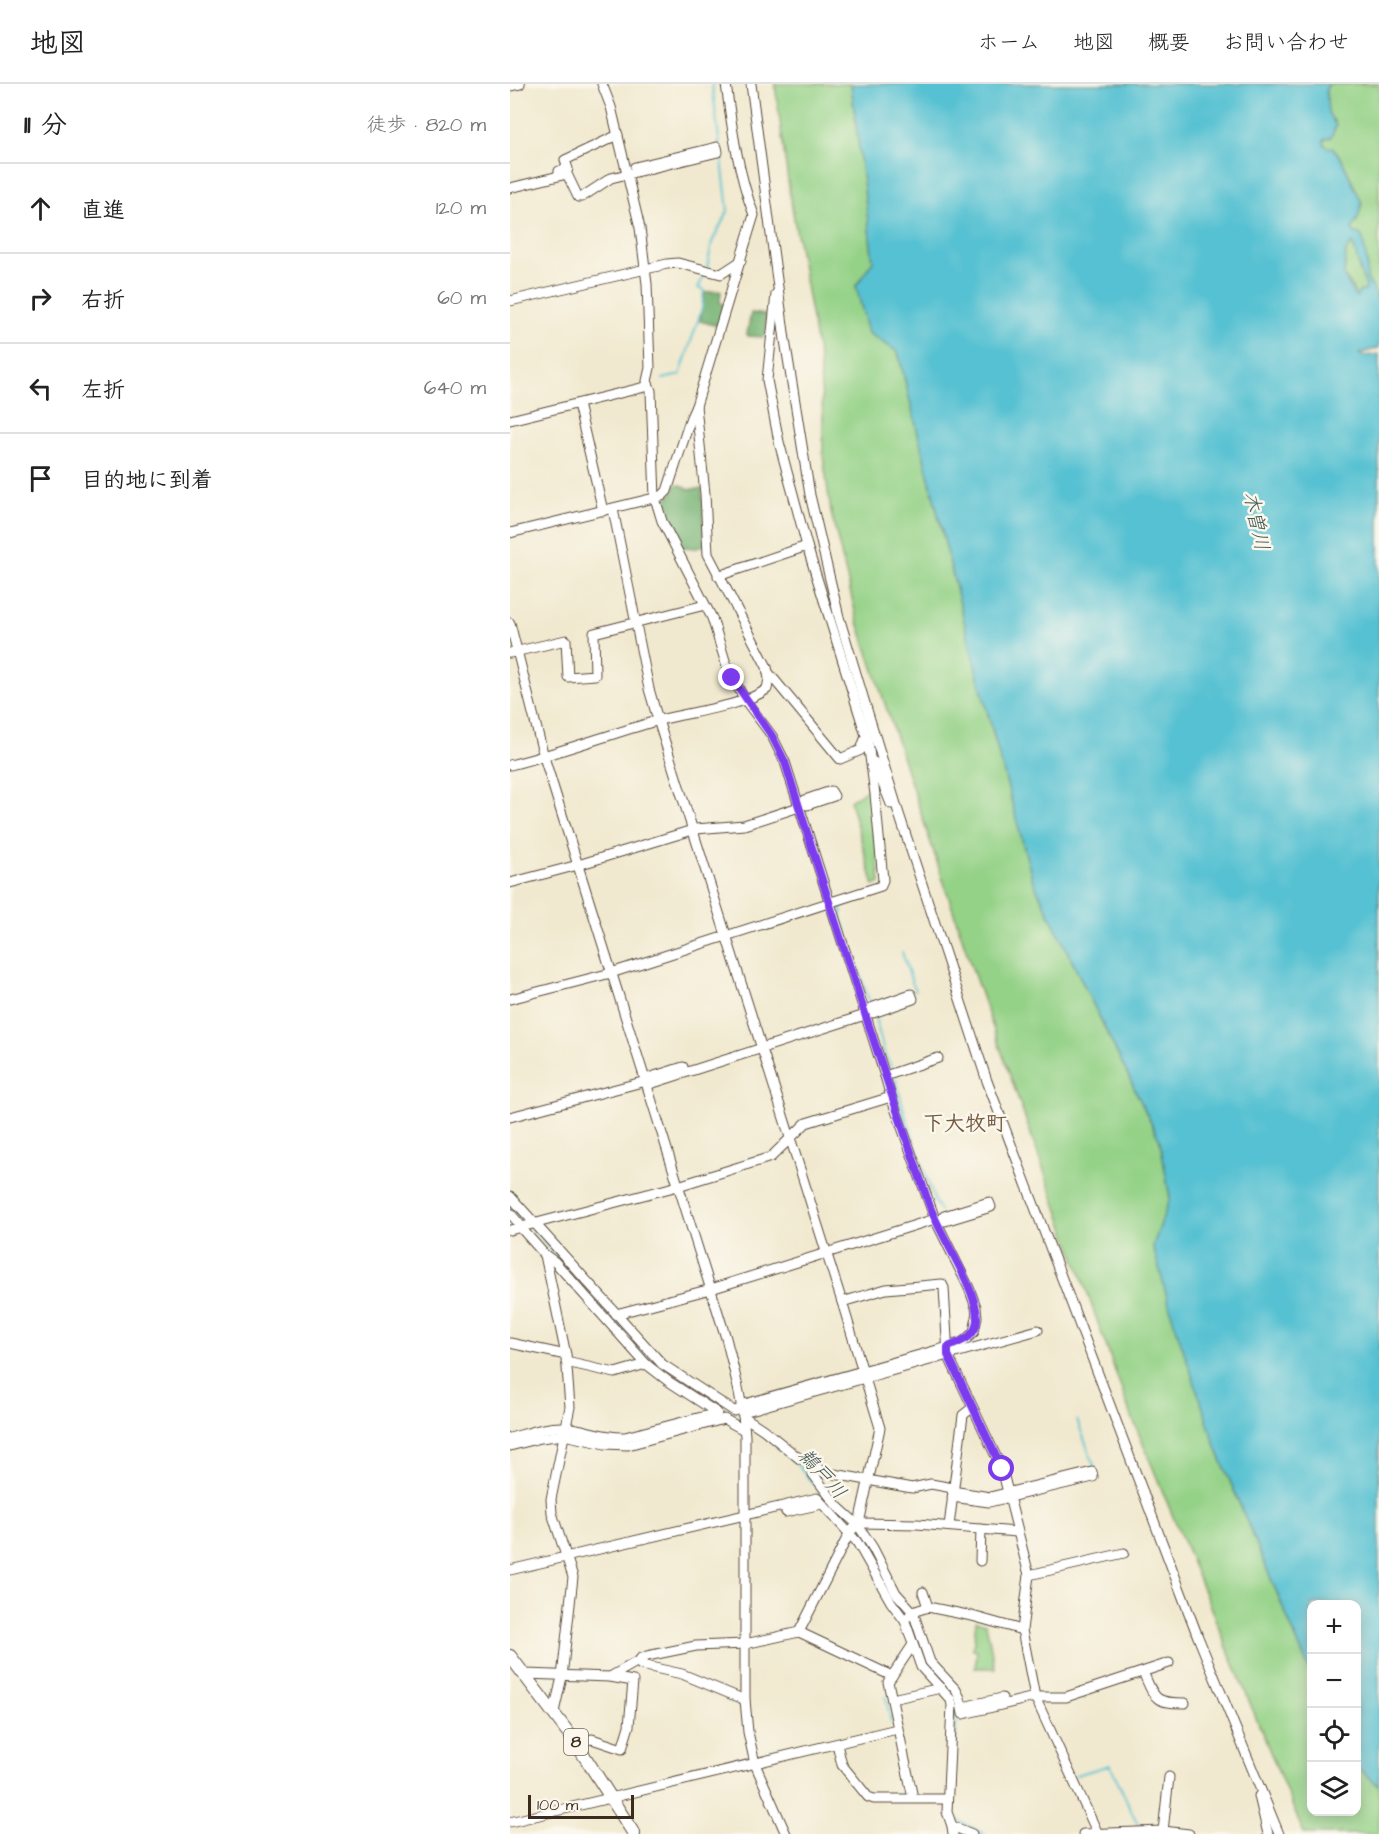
<!DOCTYPE html>
<html lang="ja">
<meta charset="utf-8">
<style>
:root{--surface:#fff;--page:#f2f2f2;--text:#222;--muted:#767676;--line:#e0e0e0}
body{margin:0;font-family:"Architects Daughter","Klee One",sans-serif;background:var(--page);color:var(--text)}
.controls{position:absolute;right:18px;bottom:18px;display:grid;overflow:hidden;border-radius:12px;box-shadow:0 3px 15px #0003}
.controls button{width:54px;height:54px;display:grid;place-items:center;padding:0;border:0;border-bottom:2px solid var(--line);background:var(--surface);color:var(--text);font:30px sans-serif}
.scale{position:absolute;left:18px;bottom:15px;width:106px;box-sizing:border-box;padding-left:6px;border:3px solid #3b2a1e;border-top:0;font-size:16px;line-height:21px;white-space:nowrap;color:#3b2a1e;-webkit-text-stroke:4px #fbf7ec;paint-order:stroke}
.stop{position:absolute;width:18px;height:18px;margin:-14px;border:4px solid #7c3aed;border-radius:50%;background:#fff}
.stop.end{background:#7c3aed;border-color:#fff;box-shadow:0 2px 6px #0008}
.list{margin:0;padding:0;list-style:none}
h2{display:flex;justify-content:space-between;align-items:center;height:78px;margin:0;padding:0 24px;font-size:26px}
h2 small{font-size:20px;font-weight:400;color:var(--muted)}
.list li{display:grid;grid-template-columns:39px 1fr auto;gap:18px;align-items:center;box-sizing:border-box;height:90px;padding:0 24px;border-top:2px solid var(--line)}
.list b{display:block;font-size:22px;white-space:nowrap}
.list em{font-size:20px;font-style:normal;color:var(--muted)}
.icon{flex:none;width:33px;height:33px;fill:none;stroke:currentColor;stroke-width:2;stroke-linecap:round;stroke-linejoin:round}
.map{position:relative;flex:none;width:869px;height:1750px;overflow:hidden}
header{display:flex;align-items:center;gap:36px;box-sizing:border-box;height:84px;padding:0 30px;background:var(--surface);border-bottom:2px solid var(--line)}
header strong{font-size:28px}
nav{display:flex;gap:33px;margin-inline-start:auto;font-size:21px}
main{display:flex}
aside{flex:1;background:var(--surface)}
.map>svg:first-child{display:block}
.green{fill:#94d287;stroke:#687e52;stroke-width:1.5}
.forest{fill:#77b474;stroke:#596f49;stroke-width:1.5}
.water{fill:#56c1d2;stroke:#487678;stroke-width:1.5;fill-rule:evenodd}
.lines{fill:none;stroke-linecap:round;stroke-linejoin:round}
.stream{stroke:#56c1d2;stroke-width:2}
.minor-casing{stroke:#564739;stroke-width:11}
.major-casing{stroke:#564739;stroke-width:14}
.minor{stroke:#fff;stroke-width:9}
.major{stroke:#fff;stroke-width:12}
.route{stroke:#7c3aed;stroke-width:8}
.labels{text-anchor:middle;dominant-baseline:central;stroke-width:5;stroke-linejoin:round;paint-order:stroke}
.shield{fill:#fbf7ec;stroke:#75685c;stroke-width:1.5}
.shield-label{font-size:16px;font-weight:bold;fill:#3b2a1e}
.water-label{font-size:20px;font-style:italic;fill:#435754;stroke:#fbf7ec}
.quarter-label{font-size:21px;font-weight:bold;fill:#735a3f;stroke:#fbf7ec}
</style>
<header>
<strong>地図</strong>
<nav><a>ホーム</a><a>地図</a><a>概要</a><a>お問い合わせ</a></nav>
</header>
<main>
<aside>
<h2>11 分<small>徒歩 · 820 m</small></h2>
<ul class="list">
<li><svg class="icon" aria-label="ahead" viewBox="0 0 24 24"><path d="M12 20V5M6 11l6-6 6 6"/></svg><div><b>直進</b></div><em>120 m</em></li>
<li><svg class="icon" aria-label="right" viewBox="0 0 24 24"><path d="M7 20v-9h11M14 6l5 5-5 5"/></svg><div><b>右折</b></div><em>60 m</em></li>
<li><svg class="icon" aria-label="left" viewBox="0 0 24 24"><path d="M17 20v-9H6M10 6l-5 5 5 5"/></svg><div><b>左折</b></div><em>640 m</em></li>
<li><svg class="icon" aria-label="arrive" viewBox="0 0 24 24"><path d="M6 21V4h12l-3 4 3 4H6"/></svg><div><b>目的地に到着</b></div></li>
</ul>
</aside>
<div class="map">
<svg width="869" height="1750" viewBox="0 0 869 1750">
<rect width="100%" height="100%" fill="#fbf7ec"/>
<filter id="ink" filterUnits="userSpaceOnUse"><feTurbulence type="fractalNoise" baseFrequency=".0167" numOctaves="2"/><feDisplacementMap in="SourceGraphic" scale="12" xChannelSelector="R" yChannelSelector="G"/><feConvolveMatrix kernelMatrix="1 2 1 2 8 2 1 2 1" color-interpolation-filters="sRGB"/></filter>
<filter id="wash" filterUnits="userSpaceOnUse"><feTurbulence type="fractalNoise" baseFrequency=".008" numOctaves="4" result="noise"/><feDisplacementMap in="SourceGraphic" scale="24" xChannelSelector="R" yChannelSelector="G"/><feGaussianBlur stdDeviation="1.35" result="paint"/><feColorMatrix in="noise" values="0 0 0 0 0 0 0 0 0 0 0 0 0 0 0 0 0 1.4 0 .05"/><feComposite in="paint" operator="in"/></filter>
<g filter="url(#wash)">
<rect width="100%" height="100%" fill="#f1e9cf"/>
<!-- green -->
<g class="green">
<path d="M 265,0 L 341,0 L 363,177 L 346,202 L 388,268 L 466,585 L 523,797 L 650,1057 L 660,1114 L 643,1162 L 707,1366 L 801,1590 L 802,1728 L 846,1728 L 847,1683 L 869,1702 L 869,1750 L 794,1750 L 619,1326 L 465,893 L 347,535 L 321,428 L 313,372 L 313,332 L 309,274 L 280,112 Z"/>
<path d="M 819,0 L 869,0 L 869,220 L 863,204 L 857,195 L 857,178 L 854,167 L 842,145 L 848,134 L 852,119 L 831,74 L 814,60 L 814,56 C 823,50 824,49 825,38 C 816,31 812,9 819,0 Z"/>
<path d="M 842,159 L 847,172 L 849,185 L 856,201 L 855,207 L 850,207 L 846,214 L 841,201 L 834,192 L 836,167 Z"/>
<path d="M 362,702 L 370,799 L 364,802 L 340,717 Z"/>
<path d="M 466,1537 L 476,1540 L 485,1584 L 465,1584 L 467,1566 L 463,1565 Z"/>
</g>
<!-- forest -->
<g class="forest">
<path d="M 211,207 L 210,218 L 214,221 L 208,242 L 190,237 L 195,208 Z"/>
<path d="M 241,229 L 256,231 L 256,251 L 253,253 L 238,252 L 237,250 Z"/>
<path d="M 165,401 L 171,401 L 179,405 L 192,405 L 195,461 L 187,464 L 172,463 C 164,450 150,432 151,416 L 161,412 Z"/>
</g>
<!-- water -->
<path class="water" d="M 341,0 L 819,0 L 816,5 L 818,28 L 826,42 L 821,53 L 814,56 L 814,60 L 819,64 L 822,63 L 831,74 L 852,119 L 848,134 L 842,145 L 845,149 L 850,150 L 853,155 L 857,178 L 857,195 L 863,204 L 869,220 L 869,264 L 849,270 L 853,272 L 869,270 L 869,1702 L 847,1683 L 846,1520 L 802,1520 L 801,1590 L 707,1366 L 663,1235 L 643,1162 L 660,1114 L 650,1057 L 523,797 L 466,585 L 388,268 L 358,249 L 346,202 L 363,177 ZM 842,159 C 849,173 848,189 856,201 L 855,207 L 850,207 L 846,213 L 834,192 L 836,167 Z"/>
<g class="lines">
<!-- stream -->
<g class="stream">
<path d="M 202,0 L 210,63"/>
<path d="M 197,184 L 202,158 L 218,127 L 211,68"/>
<path d="M 153,295 L 170,291 L 192,224 L 194,206 L 188,204 L 196,188"/>
<path d="M 331,822 L 332,835 L 358,914 L 362,921"/>
<path d="M 392,868 L 405,907"/>
<path d="M 365,933 L 375,972 L 381,982"/>
<path d="M 385,993 L 395,1030 L 425,1118 L 431,1128"/>
<path d="M 383,1004 L 397,1044"/>
<path d="M 0,1119 L 16,1137"/>
<path d="M 22,1144 L 146,1282 L 230,1336"/>
<path d="M 567,1336 L 585,1384"/>
<path d="M 237,1341 L 260,1356"/>
<path d="M 264,1360 L 287,1380 L 319,1419"/>
<path d="M 334,1434 L 342,1443"/>
<path d="M 383,1512 L 396,1529"/>
<path d="M 399,1534 L 416,1579"/>
<path d="M 419,1584 L 441,1609"/>
<path d="M 377,1613 L 376,1613 L 381,1638"/>
<path d="M 447,1618 L 442,1727 L 447,1736 L 474,1750"/>
<path d="M 566,1691 L 600,1681 L 629,1743"/>
</g>
</g>
</g>
<g filter="url(#ink)">
<g class="lines">
<defs>
<g id="minor">
<path d="M 92,0 L 101,23 L 130,144 L 137,200 L 140,284 L 137,297 L 141,307 L 145,414 L 152,437 L 202,534 L 217,583 L 235,616 L 262,652 L 275,678 L 375,992"/>
<path d="M 241,0 L 275,256 L 300,411 L 329,533 L 354,616 L 389,730 L 477,997 L 688,1553 L 769,1750"/>
<path d="M 0,2 L 10,0"/>
<path d="M 49,87 L 58,85 L 55,76 L 108,51"/>
<path d="M 0,104 L 57,90 L 68,113 L 72,113 L 101,94 L 208,68 L 207,63 L 125,83 L 126,88"/>
<path d="M 0,217 L 157,180 L 168,179 L 211,190 L 231,177"/>
<path d="M 68,320 L 93,427"/>
<path d="M 0,336 L 139,302"/>
<path d="M 0,449 L 152,412 L 157,407 L 181,333 L 186,322 L 244,131 C 228,89 222,45 216,0"/>
<path d="M 208,492 L 297,462"/>
<path d="M 0,539 L 34,673 L 216,1254 C 224,1286 233,1318 235,1352 L 235,1616 L 238,1648 L 245,1680 L 276,1750"/>
<path d="M 0,569 L 56,556 L 58,593 L 85,591 L 84,549 L 195,521"/>
<path d="M 258,588 L 330,675 L 351,666 L 355,655"/>
<path d="M 364,678 L 381,720"/>
<path d="M 0,681 C 50,669 97,651 146,637 C 177,628 233,623 257,605 L 259,595 L 257,583 L 198,470 L 195,410 L 186,322"/>
<path d="M 288,720 L 296,718 L 297,721 L 324,712 L 321,707 L 295,716 L 296,718"/>
<path d="M 0,799 L 68,781 L 186,745 L 234,741 L 289,723"/>
<path d="M 0,915 L 101,889 L 371,802 L 373,796 L 365,710 L 358,658 L 297,462 L 269,358 L 257,296 L 266,210"/>
<path d="M 354,928 L 362,926 L 363,929 L 403,915 L 401,910 L 361,924 L 362,926"/>
<path d="M 135,995 L 173,983"/>
<path d="M 137,1001 L 355,931"/>
<path d="M 0,1033 L 136,997"/>
<path d="M 0,1112 L 152,1280 L 224,1327 L 232,1325"/>
<path d="M 0,1129 L 12,1143"/>
<path d="M 425,1137 L 433,1135 L 435,1137 L 481,1123 L 479,1118 L 434,1132 L 433,1135"/>
<path d="M 11,1144 L 35,1171 L 56,1271 L 60,1323 L 41,1415 L 42,1429 L 63,1493 L 52,1593 L 44,1628"/>
<path d="M 0,1146 L 168,1102 L 261,1073 L 296,1039 L 381,1013 L 375,992 L 428,974"/>
<path d="M 35,1171 L 45,1178 L 136,1280 L 158,1297 L 206,1328"/>
<path d="M 332,1218 L 376,1205 L 432,1200 L 434,1204 L 438,1271 L 492,1385 L 519,1491 L 512,1546 L 525,1613 L 588,1750"/>
<path d="M 106,1230 L 201,1205 L 425,1135"/>
<path d="M 0,1259 L 56,1271"/>
<path d="M 56,1278 L 105,1289 L 136,1280"/>
<path d="M 231,1321 L 438,1263 L 453,1258 L 464,1248 L 467,1233 L 466,1223 L 459,1204 L 425,1135 L 381,1013"/>
<path d="M 233,1328 L 528,1246"/>
<path d="M 233,1332 L 254,1346 L 290,1375 L 295,1374 L 313,1388 L 402,1404 L 421,1400 L 443,1404"/>
<path d="M 0,1354 C 18,1349 36,1342 55,1343 C 75,1345 94,1354 115,1353 L 207,1329"/>
<path d="M 0,1362 L 31,1354 L 54,1351 L 95,1360 L 118,1361 L 214,1335 L 234,1346"/>
<path d="M 303,1390 L 327,1422 L 348,1441 L 363,1464 L 386,1509 L 403,1528 L 420,1578 L 446,1606 L 450,1614 L 453,1630 L 525,1613 L 556,1613 L 659,1579"/>
<path d="M 442,1413 L 479,1418 L 583,1393 L 582,1388 L 480,1413 L 442,1407"/>
<path d="M 276,1428 L 312,1420"/>
<path d="M 349,1439 L 407,1440 L 507,1448"/>
<path d="M 439,1442 L 453,1331 L 462,1324"/>
<path d="M 470,1477 L 471,1445"/>
<path d="M 0,1486 L 307,1414 L 347,1458 L 381,1518 L 395,1537 L 411,1583 L 441,1616 L 442,1621 L 437,1728 L 442,1742 L 443,1750"/>
<path d="M 519,1491 L 614,1469"/>
<path d="M 413,1508 L 418,1523"/>
<path d="M 399,1532 L 403,1528 L 418,1523 L 462,1532 L 512,1546"/>
<path d="M 289,1548 L 382,1592"/>
<path d="M 402,1562 L 378,1598 L 403,1714"/>
<path d="M 131,1574 L 131,1581 L 172,1590 L 235,1616"/>
<path d="M 633,1588 C 645,1615 644,1619 675,1619"/>
<path d="M 15,1590 L 100,1593 L 137,1572 L 186,1562 L 235,1560 L 289,1548 L 340,1448 L 349,1439 L 370,1344 L 332,1218 L 148,636 L 139,605 L 103,425"/>
<path d="M 382,1615 L 431,1604"/>
<path d="M 453,1623 L 492,1614"/>
<path d="M 66,1659 L 82,1655 L 112,1665 L 119,1642 L 123,1597 L 100,1593"/>
<path d="M 327,1660 L 332,1681 L 358,1713 L 364,1715 L 437,1715"/>
<path d="M 749,1712 L 758,1750"/>
<path d="M 0,1738 L 387,1645"/>
<path d="M 442,1742 L 462,1750"/>
<path d="M 653,1747 L 659,1693"/>
<path d="M 573,1750 L 653,1747 L 679,1750"/>
</g>
<path id="major" d="M 0,1572 L 66,1659 L 124,1750"/>
</defs>
<!-- minor casing -->
<use href="#minor" class="minor-casing"/>
<!-- major casing -->
<use href="#major" class="major-casing"/>
<!-- minor -->
<use href="#minor" class="minor"/>
<!-- major -->
<use href="#major" class="major"/>
</g>
</g>
<g class="lines" filter="url(#ink)">
<!-- route -->
<path class="route" d="M 222,594 L 262,652 L 275,678 C 321,826 368,974 419,1120 C 430,1152 466,1203 467,1233 C 468,1252 453,1257 438,1263 L 438,1271 L 492,1385"/>
</g>
<g class="labels">
<!-- shield labels -->
<rect class="shield" x="54" y="1645" width="24" height="26" rx="4.5"/>
<g class="shield-label">
<text x="66" y="1658">8</text>
</g>
<!-- water labels -->
<g class="water-label">
<text transform="translate(746 437) rotate(78)">木曽川</text>
<text transform="translate(312 1390) rotate(48)">鵜戸川</text>
</g>
<!-- quarter labels -->
<g class="quarter-label">
<text x="455" y="1039">下大牧町</text>
</g>
</g>
</svg>
<div class="controls">
<button>+</button>
<button>−</button>
<button><svg class="icon" aria-label="locate" viewBox="0 0 24 24"><circle cx="12" cy="12" r="6"/><path d="M12 2v4M12 18v4M2 12h4M18 12h4"/></svg></button>
<button><svg class="icon" aria-label="layers" viewBox="0 0 24 24"><path d="M12 4l9 5-9 5-9-5zM3 14l9 5 9-5"/></svg></button>
</div>
<div class="scale">100 m</div>
<div class="stop" style="left:492px;top:1385px"></div>
<div class="stop end" style="left:222px;top:594px"></div>
</div>
</main>
